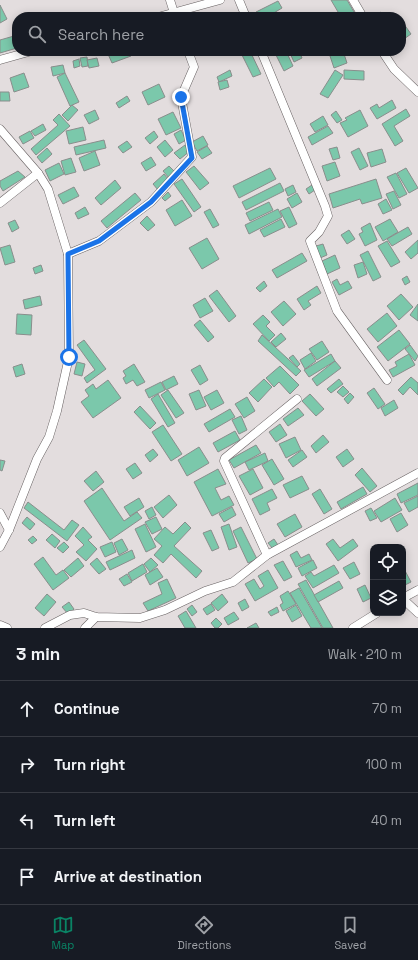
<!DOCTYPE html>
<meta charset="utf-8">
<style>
:root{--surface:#171b24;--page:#20242c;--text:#f1f3f6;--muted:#9ea1a6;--line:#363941;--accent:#0a8364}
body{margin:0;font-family:"Space Grotesk",sans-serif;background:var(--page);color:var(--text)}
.controls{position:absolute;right:12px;bottom:12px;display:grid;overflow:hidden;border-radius:8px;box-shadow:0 2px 10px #0003}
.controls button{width:36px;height:36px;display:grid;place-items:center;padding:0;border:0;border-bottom:1px solid var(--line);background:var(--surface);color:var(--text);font:20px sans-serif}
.stop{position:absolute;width:12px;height:12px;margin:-9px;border:3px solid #1a73e8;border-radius:50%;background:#fff}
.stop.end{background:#1a73e8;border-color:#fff;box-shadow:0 1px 4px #0008}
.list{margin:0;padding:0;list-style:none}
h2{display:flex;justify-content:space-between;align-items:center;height:52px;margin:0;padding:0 16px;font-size:17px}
h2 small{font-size:13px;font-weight:400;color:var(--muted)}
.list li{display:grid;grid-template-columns:26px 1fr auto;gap:12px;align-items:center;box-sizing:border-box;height:56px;padding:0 16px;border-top:1px solid var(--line)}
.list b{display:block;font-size:15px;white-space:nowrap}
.list em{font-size:13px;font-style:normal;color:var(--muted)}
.icon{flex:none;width:22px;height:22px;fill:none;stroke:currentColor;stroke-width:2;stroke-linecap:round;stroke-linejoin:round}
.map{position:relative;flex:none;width:418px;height:628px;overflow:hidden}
.search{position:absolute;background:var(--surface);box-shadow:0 2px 10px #0003;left:12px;right:12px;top:12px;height:44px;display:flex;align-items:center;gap:10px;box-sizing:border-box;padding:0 14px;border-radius:16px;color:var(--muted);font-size:15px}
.sheet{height:276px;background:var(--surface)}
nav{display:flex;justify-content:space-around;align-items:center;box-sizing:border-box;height:56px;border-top:1px solid var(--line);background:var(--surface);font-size:11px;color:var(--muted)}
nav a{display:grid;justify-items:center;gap:2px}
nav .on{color:var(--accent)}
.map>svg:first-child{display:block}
.building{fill:#7bc8ab;stroke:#898e8c}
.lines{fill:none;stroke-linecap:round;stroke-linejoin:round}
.minor-casing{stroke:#686263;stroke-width:9}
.minor{stroke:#fff;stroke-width:8}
.route{stroke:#1a73e8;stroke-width:5}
</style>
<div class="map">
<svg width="418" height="628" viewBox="0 0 418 628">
<rect width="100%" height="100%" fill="#e3ddde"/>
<!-- building -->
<g class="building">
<path d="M 331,0 L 347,0 L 357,17 L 341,17 Z"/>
<path d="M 278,1 L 282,8 L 267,17 L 258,17 L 256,12 Z"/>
<path d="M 0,5 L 7,19 L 0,23 Z"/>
<path d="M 381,12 L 385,17 L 374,17 Z"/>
<path d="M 401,20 L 411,34 L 404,39 L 401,34 Z"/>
<path d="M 14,36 L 17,48 L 0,53 L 0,40 Z"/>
<path d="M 115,51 L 129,51 L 131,56 L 112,63 L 108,54 Z"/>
<path d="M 240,51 L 250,51 L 261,74 L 253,77 Z"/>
<path d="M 274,51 L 286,51 L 293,66 L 284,71 Z"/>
<path d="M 289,51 L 299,51 L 302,58 L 294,62 Z"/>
<path d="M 343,51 L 347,63 L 334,68 L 330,56 Z"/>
<path d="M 87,57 L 88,66 L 82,67 L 80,58 Z"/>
<path d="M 97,58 L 99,66 L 89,68 L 87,60 Z"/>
<path d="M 79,59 L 80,66 L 74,68 L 73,61 Z"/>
<path d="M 63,65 L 65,73 L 53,76 L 51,67 Z"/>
<path d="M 230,70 L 232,76 L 219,82 L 217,77 Z"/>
<path d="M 335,70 L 343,75 L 328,98 L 320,94 Z"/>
<path d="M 344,70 L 364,71 L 364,80 L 344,79 Z"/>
<path d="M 24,73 L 29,87 L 14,92 L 10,78 Z"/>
<path d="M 65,73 L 79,102 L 70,106 L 57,77 Z"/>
<path d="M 227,80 L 229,87 L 220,90 L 218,82 Z"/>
<path d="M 159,84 L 165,97 L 148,105 L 142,92 Z"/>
<path d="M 0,92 L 9,92 L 10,101 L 0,101 Z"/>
<path d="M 127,96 L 130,101 L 119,108 L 116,103 Z"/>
<path d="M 392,100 L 396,108 L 377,119 L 370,108 L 377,104 L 379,108 Z"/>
<path d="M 72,105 L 78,110 L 68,121 L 62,115 Z"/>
<path d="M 406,109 L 410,116 L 394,126 L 403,141 L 395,146 L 382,124 Z"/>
<path d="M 95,110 L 99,119 L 89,124 L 84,115 Z"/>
<path d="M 360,110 L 368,126 L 348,137 L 340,123 L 347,120 L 345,118 Z"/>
<path d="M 336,111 L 342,120 L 337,123 L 331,115 Z"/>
<path d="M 173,112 L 181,128 L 166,135 L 158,119 Z"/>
<path d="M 59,114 L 70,126 L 36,155 L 31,149 L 58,125 L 53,120 Z"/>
<path d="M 323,116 L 328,125 L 315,132 L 310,124 Z"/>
<path d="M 43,124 L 46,130 L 35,136 L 31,131 Z"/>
<path d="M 328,126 L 333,133 L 312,145 L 308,137 Z"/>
<path d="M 83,127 L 86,140 L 69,144 L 66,131 Z"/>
<path d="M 181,130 L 186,140 L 179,144 L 174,134 Z"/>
<path d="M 30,131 L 34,138 L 23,144 L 19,137 Z"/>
<path d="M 154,131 L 158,137 L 150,144 L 145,138 Z"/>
<path d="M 203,136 L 208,145 L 197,151 L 192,142 Z"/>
<path d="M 104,140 L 106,148 L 76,155 L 74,147 Z"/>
<path d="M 165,140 L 173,150 L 165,157 L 157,147 Z"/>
<path d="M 127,141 L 132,147 L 123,153 L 118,147 Z"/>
<path d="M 185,145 L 190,151 L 180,159 L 174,153 Z"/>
<path d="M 207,146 L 212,153 L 202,159 L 197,152 Z"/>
<path d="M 337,147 L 340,158 L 333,160 L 329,149 Z"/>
<path d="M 47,148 L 52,154 L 42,163 L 37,157 Z"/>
<path d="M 359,148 L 368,166 L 360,170 L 351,152 Z"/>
<path d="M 382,149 L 386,162 L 371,167 L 367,153 Z"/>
<path d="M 95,151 L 100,165 L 84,171 L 79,158 Z"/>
<path d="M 151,157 L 156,165 L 146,171 L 141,163 Z"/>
<path d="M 71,158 L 76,172 L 65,175 L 61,161 Z"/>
<path d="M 335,162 L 340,176 L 327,181 L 322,166 Z"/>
<path d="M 59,163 L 64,174 L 50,181 L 45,170 Z"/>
<path d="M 169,166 L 175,172 L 169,178 L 163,171 Z"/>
<path d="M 194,166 L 209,183 L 200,190 L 186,172 Z"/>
<path d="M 270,168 L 276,179 L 239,198 L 233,186 Z"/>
<path d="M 406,168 L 418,188 L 409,193 L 397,173 Z"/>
<path d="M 18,171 L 25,177 L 3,191 L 0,186 L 0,181 Z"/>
<path d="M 396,173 L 407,194 L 399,198 L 387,177 Z"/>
<path d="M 164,174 L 169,180 L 158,190 L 153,184 Z"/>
<path d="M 182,179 L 201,207 L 194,212 L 174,184 Z"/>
<path d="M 376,179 L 382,198 L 362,204 L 360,199 L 333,208 L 329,194 Z"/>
<path d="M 115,180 L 121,188 L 101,205 L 95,198 Z"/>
<path d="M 280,183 L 284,191 L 246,210 L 242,202 Z"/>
<path d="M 293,185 L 296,192 L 288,196 L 285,189 Z"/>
<path d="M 312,185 L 315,190 L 309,194 L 306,189 Z"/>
<path d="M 74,187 L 79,196 L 63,204 L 58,195 Z"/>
<path d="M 394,191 L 401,205 L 393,209 L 386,194 Z"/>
<path d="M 168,192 L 171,196 L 165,201 L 162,198 Z"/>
<path d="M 135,193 L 141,200 L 107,228 L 101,221 Z"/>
<path d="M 297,193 L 302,202 L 292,208 L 287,199 Z"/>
<path d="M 386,199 L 392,210 L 383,214 L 378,204 Z"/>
<path d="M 182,200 L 192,216 L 175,226 L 166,210 Z"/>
<path d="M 269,202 L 273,210 L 250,221 L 246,213 Z"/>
<path d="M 85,207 L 89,214 L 78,219 L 75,213 Z"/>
<path d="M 289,207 L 297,224 L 289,228 L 280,211 Z"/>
<path d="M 210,209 L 219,225 L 213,228 L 204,212 Z"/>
<path d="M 278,209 L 282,217 L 249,234 L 245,225 Z"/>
<path d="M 147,216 L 155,225 L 148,231 L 140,223 Z"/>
<path d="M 281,219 L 285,227 L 264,237 L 260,230 Z"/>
<path d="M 390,219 L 398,232 L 383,241 L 375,227 Z"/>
<path d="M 15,220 L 19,228 L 12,232 L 8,223 Z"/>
<path d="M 370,223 L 377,240 L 365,246 L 359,234 L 363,232 L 361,228 Z"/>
<path d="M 408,227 L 412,234 L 392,246 L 387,239 Z"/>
<path d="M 349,230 L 355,239 L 347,244 L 341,235 Z"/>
<path d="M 207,238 L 219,259 L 202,269 L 189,248 Z"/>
<path d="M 418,240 L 418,253 L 411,259 L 405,252 Z"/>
<path d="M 387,241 L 400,262 L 391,267 L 378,246 Z"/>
<path d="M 323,244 L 327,255 L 320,258 L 316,246 Z"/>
<path d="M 10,245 L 15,262 L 5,265 L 0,248 Z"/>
<path d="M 368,251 L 381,277 L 373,281 L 360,255 Z"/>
<path d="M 302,253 L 307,261 L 277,278 L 272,270 Z"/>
<path d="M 335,255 L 340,268 L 327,274 L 322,261 Z"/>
<path d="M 363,262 L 367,274 L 358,278 L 354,265 Z"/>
<path d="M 41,265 L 43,271 L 35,274 L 33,268 Z"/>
<path d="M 407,276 L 410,282 L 405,285 L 402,279 Z"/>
<path d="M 337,279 L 340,285 L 348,281 L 352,288 L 339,295 L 332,282 Z"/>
<path d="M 264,281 L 267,286 L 260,292 L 256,288 Z"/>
<path d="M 317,286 L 321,293 L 308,301 L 311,305 L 304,310 L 297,299 Z"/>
<path d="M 217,290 L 236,316 L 229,322 L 209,296 Z"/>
<path d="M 401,294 L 413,307 L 399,320 L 387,306 Z"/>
<path d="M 40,296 L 42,305 L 25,309 L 23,300 Z"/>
<path d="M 205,298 L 213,311 L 200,318 L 193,305 Z"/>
<path d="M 284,301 L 296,314 L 283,326 L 271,312 Z"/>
<path d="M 418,304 L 418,321 L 410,315 Z"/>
<path d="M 387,313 L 397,326 L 378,342 L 367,329 Z"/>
<path d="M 17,314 L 32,315 L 31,335 L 16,334 Z"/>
<path d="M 263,315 L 270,322 L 266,326 L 275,335 L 269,341 L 253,324 Z"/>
<path d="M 200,320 L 214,337 L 208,342 L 194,325 Z"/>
<path d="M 399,330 L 410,344 L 388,361 L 377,347 Z"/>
<path d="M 281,333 L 286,339 L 276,347 L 271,342 Z"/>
<path d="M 262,335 L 301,371 L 296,376 L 258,341 Z"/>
<path d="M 84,340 L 106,369 L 87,383 L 84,378 L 95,370 L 77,345 Z"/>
<path d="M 322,341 L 329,352 L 317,360 L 309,349 Z"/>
<path d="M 410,345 L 418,356 L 415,361 L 405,349 Z"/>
<path d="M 311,353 L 316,361 L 305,369 L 300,360 Z"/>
<path d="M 331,354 L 335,361 L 309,377 L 304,370 Z"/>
<path d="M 409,354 L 415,365 L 393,377 L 389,370 L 397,366 L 395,362 Z"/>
<path d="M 293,355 L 300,364 L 297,367 L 289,358 Z"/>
<path d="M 335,361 L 341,368 L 317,386 L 312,379 Z"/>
<path d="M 77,362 L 85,364 L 82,376 L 74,374 Z"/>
<path d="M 22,364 L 25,374 L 16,377 L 13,367 Z"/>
<path d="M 134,364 L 145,382 L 137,386 L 133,380 L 126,384 L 123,378 L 126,376 L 123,371 Z"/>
<path d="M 200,365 L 208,380 L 200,385 L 191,370 Z"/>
<path d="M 280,366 L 299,385 L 290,394 L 279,382 L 274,387 L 266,378 Z"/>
<path d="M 174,376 L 178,384 L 166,390 L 162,382 Z"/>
<path d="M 411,377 L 418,383 L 418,395 L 410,387 L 403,395 L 398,390 Z"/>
<path d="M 264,379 L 272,387 L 258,402 L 249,393 Z"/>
<path d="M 339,379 L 343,384 L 331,393 L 327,389 Z"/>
<path d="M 108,380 L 121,398 L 93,418 L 81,402 L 89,396 L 85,390 L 93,384 L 96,389 Z"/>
<path d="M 161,382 L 165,390 L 149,398 L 145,390 Z"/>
<path d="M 343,386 L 349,392 L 343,397 L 337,392 Z"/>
<path d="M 374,388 L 385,404 L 378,409 L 367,393 Z"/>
<path d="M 168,390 L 184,413 L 176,418 L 161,395 Z"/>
<path d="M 199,390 L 206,406 L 196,410 L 189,394 Z"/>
<path d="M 217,390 L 224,403 L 211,410 L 204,397 Z"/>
<path d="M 350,393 L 354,397 L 348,404 L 344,399 Z"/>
<path d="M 158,394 L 175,423 L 168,427 L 151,399 Z"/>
<path d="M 310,394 L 324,409 L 316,416 L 302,401 Z"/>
<path d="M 247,397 L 255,411 L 244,418 L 235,404 Z"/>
<path d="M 394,400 L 398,408 L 385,416 L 381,408 Z"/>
<path d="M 140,406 L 156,423 L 150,429 L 134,412 Z"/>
<path d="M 298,408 L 304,415 L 288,426 L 283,419 Z"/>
<path d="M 230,409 L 235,417 L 209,432 L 204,424 Z"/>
<path d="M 241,416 L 247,430 L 239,434 L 232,420 Z"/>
<path d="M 280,424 L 287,435 L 276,442 L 269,432 Z"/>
<path d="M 163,425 L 182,454 L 171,461 L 152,432 Z"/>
<path d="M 235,431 L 240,440 L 218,452 L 213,443 Z"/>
<path d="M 323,435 L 329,442 L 316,453 L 311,446 Z"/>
<path d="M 295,437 L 301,450 L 286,458 L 279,444 Z"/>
<path d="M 256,445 L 261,453 L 234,468 L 229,460 Z"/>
<path d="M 199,447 L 209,463 L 187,476 L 178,460 Z"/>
<path d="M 153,449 L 158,455 L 150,462 L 145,455 Z"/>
<path d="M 347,449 L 354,459 L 343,467 L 336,457 Z"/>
<path d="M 302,450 L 307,457 L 293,467 L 288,460 Z"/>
<path d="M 265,453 L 268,461 L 249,470 L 245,462 Z"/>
<path d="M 272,459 L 284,479 L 274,485 L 262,465 Z"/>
<path d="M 0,460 L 5,461 L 2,471 L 0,470 Z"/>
<path d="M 135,463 L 142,473 L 133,479 L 126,469 Z"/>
<path d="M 362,468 L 377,486 L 370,492 L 355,475 Z"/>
<path d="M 218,469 L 226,484 L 215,488 L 221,500 L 229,496 L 234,505 L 212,516 L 194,482 Z"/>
<path d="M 253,469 L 263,488 L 250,495 L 239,476 Z"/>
<path d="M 96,471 L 104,482 L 93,491 L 84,481 Z"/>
<path d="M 302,476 L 309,489 L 290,498 L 283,485 Z"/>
<path d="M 418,483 L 418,495 L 401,503 L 397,494 Z"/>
<path d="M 363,487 L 367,494 L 341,509 L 337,502 Z"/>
<path d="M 102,488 L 124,521 L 137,512 L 142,518 L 110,540 L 84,501 Z"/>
<path d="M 272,489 L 277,498 L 267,503 L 270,510 L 260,515 L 252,499 Z"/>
<path d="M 320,489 L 332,509 L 324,514 L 312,494 Z"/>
<path d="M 169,495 L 177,505 L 163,518 L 154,507 Z"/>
<path d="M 418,496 L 418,507 L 409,512 L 404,503 Z"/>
<path d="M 139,498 L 144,507 L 130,516 L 124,507 Z"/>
<path d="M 395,498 L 402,510 L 381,522 L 374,511 Z"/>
<path d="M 28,502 L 64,530 L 72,520 L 79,525 L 67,541 L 24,508 Z"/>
<path d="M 152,507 L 156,515 L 149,519 L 145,511 Z"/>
<path d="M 232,507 L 236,515 L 224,522 L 219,514 Z"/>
<path d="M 371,508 L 377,518 L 370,521 L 365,511 Z"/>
<path d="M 401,513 L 408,525 L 397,532 L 390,519 Z"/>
<path d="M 295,514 L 302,527 L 285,537 L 277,524 Z"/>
<path d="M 27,517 L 35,524 L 30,530 L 22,523 Z"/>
<path d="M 156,517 L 162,529 L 152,534 L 145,522 Z"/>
<path d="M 185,522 L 191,528 L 174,546 L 202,571 L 196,578 L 171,554 L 163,563 L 154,555 L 162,546 L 154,539 L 165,527 L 173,534 Z"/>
<path d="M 145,524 L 156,547 L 146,552 L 135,529 Z"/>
<path d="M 229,524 L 237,547 L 229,550 L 221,527 Z"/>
<path d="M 83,527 L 92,537 L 88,540 L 97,549 L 86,561 L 76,552 L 84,545 L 75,536 Z"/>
<path d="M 241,527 L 257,559 L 248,563 L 233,531 Z"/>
<path d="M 211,530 L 219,548 L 212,551 L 203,533 Z"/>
<path d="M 52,534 L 60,541 L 55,548 L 46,540 Z"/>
<path d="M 33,536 L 37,540 L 32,544 L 28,540 Z"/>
<path d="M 122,539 L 128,550 L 119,555 L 114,543 Z"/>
<path d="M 274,539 L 278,545 L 273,549 L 268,543 Z"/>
<path d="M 333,539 L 340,548 L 353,539 L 358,546 L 338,561 L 326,544 Z"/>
<path d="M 64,542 L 69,547 L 63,553 L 57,548 Z"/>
<path d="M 112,542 L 116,552 L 105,557 L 100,547 Z"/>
<path d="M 132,550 L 135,558 L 110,570 L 106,562 Z"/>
<path d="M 297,551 L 301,558 L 309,554 L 312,560 L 296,567 L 290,555 Z"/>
<path d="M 43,557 L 56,575 L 63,570 L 69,578 L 53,590 L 34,564 Z"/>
<path d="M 78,558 L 84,566 L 71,577 L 64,570 Z"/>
<path d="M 97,558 L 106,569 L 99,574 L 90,564 Z"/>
<path d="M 151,558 L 158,565 L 150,572 L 144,564 Z"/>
<path d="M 313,560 L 317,568 L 302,576 L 298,568 Z"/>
<path d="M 283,561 L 292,577 L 284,581 L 274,565 Z"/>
<path d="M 354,562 L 360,574 L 350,579 L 343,568 Z"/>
<path d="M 143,564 L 147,572 L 132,581 L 128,573 Z"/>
<path d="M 334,565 L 339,573 L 313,588 L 305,576 L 311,572 L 314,576 Z"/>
<path d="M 403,567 L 411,582 L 403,586 Z"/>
<path d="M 157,568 L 163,577 L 150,585 L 145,575 Z"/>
<path d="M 268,570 L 278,588 L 255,601 L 245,584 L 254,579 L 260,589 L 264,586 L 258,576 Z"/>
<path d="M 127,574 L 132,582 L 124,586 L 119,579 Z"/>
<path d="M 167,579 L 176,598 L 148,611 L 143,603 L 162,594 L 158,583 Z"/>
<path d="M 306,580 L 333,628 L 323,628 L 298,584 Z"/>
<path d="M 339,581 L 343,588 L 318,602 L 314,595 Z"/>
<path d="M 365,585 L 371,598 L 363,602 L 357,589 Z"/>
<path d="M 299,588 L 322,628 L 311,628 L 290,593 Z"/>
<path d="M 288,591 L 296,604 L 283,611 L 280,605 L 283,603 L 280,596 Z"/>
<path d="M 47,594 L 56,602 L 44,616 L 35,608 Z"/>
<path d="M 222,594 L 228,602 L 218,611 L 211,603 Z"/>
<path d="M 245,599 L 249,607 L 242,611 L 238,603 Z"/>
<path d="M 69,602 L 74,609 L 68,614 L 62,607 Z"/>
<path d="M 211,604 L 215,610 L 207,615 L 203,609 Z"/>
<path d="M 192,605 L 197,612 L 192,616 L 187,609 Z"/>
<path d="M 296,605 L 302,616 L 292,622 L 286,611 Z"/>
<path d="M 277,607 L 279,612 L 271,616 L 268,612 Z"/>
<path d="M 186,611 L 196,628 L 185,628 L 178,616 Z"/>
<path d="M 234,612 L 239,619 L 228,625 L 224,618 Z"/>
<path d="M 216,618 L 222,624 L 218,628 L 215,628 L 211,623 Z"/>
<path d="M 256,623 L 259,628 L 247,628 Z"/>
</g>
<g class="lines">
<defs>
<g id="minor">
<path d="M 170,0 L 175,16"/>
<path d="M 239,0 L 246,17"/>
<path d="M 353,0 L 363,17"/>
<path d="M 158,17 L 220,0"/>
<path d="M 261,51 L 325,206 L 328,216 L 319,232 L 310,241 L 337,311 L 387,380"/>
<path d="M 382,51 L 394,69 L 418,92"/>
<path d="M 0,60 L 32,51"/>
<path d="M 0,129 L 38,173 L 48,189 L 68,254 L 69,357 L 57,411 L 49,437 L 37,459 L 9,530 L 0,547"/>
<path d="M 0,203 L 38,173"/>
<path d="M 68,254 L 99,241 L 151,202 L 192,157 L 181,97 L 194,67 L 188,51"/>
<path d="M 0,513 L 9,530"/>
<path d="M 267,555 L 224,461 L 225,458 L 297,399"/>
<path d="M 403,598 L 418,590"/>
<path d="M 403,599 L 418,613"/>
<path d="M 0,625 L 7,628"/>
<path d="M 45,628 L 70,615 L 84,613 L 96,617 L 140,618 L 165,610 L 205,591 L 233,582 L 267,555 L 418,473"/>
<path d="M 85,628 L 96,617"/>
<path d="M 353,628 L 377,613"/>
</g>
</defs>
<!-- minor casing -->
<use href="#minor" class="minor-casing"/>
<!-- minor -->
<use href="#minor" class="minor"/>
</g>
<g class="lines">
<!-- route -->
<path class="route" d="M 69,357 L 68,254 L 99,241 L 151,202 L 192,158 L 181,97"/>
</g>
</svg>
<div class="controls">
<button><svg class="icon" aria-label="locate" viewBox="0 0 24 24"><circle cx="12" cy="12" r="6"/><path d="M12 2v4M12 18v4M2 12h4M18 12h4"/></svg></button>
<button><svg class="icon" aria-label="layers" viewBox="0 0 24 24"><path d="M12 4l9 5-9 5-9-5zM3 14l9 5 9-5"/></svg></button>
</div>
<div class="stop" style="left:69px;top:357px"></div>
<div class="stop end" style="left:181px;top:97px"></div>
<div class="search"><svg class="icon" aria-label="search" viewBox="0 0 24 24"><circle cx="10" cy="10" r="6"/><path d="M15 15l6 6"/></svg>Search here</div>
</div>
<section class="sheet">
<h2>3 min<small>Walk · 210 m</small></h2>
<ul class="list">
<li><svg class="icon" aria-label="ahead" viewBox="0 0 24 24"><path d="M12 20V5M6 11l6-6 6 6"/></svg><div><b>Continue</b></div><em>70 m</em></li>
<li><svg class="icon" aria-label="right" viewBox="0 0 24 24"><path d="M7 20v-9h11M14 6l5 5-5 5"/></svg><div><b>Turn right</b></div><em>100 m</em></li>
<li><svg class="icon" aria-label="left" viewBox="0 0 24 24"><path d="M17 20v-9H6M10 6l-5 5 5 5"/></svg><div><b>Turn left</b></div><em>40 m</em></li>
<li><svg class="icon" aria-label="arrive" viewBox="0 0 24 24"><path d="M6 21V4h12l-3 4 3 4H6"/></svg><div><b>Arrive at destination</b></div></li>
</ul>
</section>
<nav>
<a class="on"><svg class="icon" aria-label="map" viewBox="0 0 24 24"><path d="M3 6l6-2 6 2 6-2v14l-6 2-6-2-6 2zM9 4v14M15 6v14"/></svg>Map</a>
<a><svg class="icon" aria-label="directions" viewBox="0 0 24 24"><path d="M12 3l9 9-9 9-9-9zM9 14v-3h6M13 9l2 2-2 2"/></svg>Directions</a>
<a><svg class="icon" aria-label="saved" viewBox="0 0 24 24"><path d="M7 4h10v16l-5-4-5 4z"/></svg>Saved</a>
</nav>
